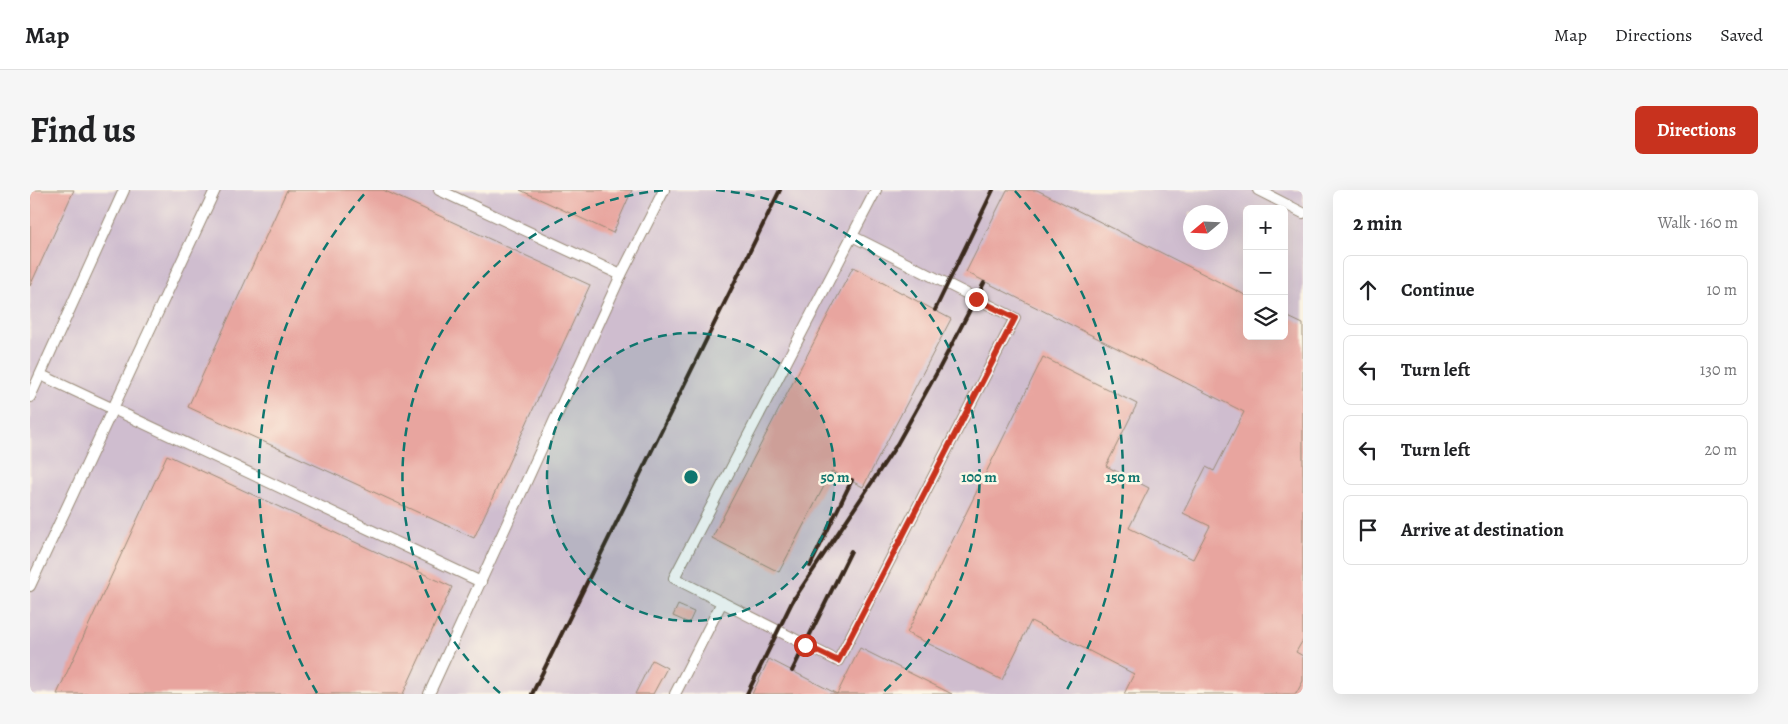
<!DOCTYPE html>
<meta charset="utf-8">
<style>
:root{--surface:#fff;--page:#f6f6f6;--text:#202124;--muted:#757577;--line:#e0e0e0;--accent:#c8321e}
body{margin:0;font-family:Alegreya,serif;background:var(--page);color:var(--text)}
.controls{position:absolute;right:15px;top:15px;display:grid;overflow:hidden;border-radius:8px;box-shadow:0 5px 20px #0002}
.controls button{width:45px;height:45px;display:grid;place-items:center;padding:0;border:0;border-bottom:1px solid var(--line);background:var(--surface);color:var(--text);font:25px sans-serif}
.compass{position:absolute;left:1153px;top:15px;width:45px;height:45px;border-radius:50%;background:var(--surface);box-shadow:0 5px 20px #0002;rotate:251deg}
.stop{position:absolute;width:15px;height:15px;margin:-11px;border:4px solid #c8321e;border-radius:50%;background:#fff}
.stop.end{background:#c8321e;border-color:#fff;box-shadow:0 1px 5px #0008}
.list{margin:0;padding:0;list-style:none}
h2{display:flex;justify-content:space-between;align-items:center;height:65px;margin:0;padding:0 20px;font-size:21px}
h2 small{font-size:16px;font-weight:400;color:var(--muted)}
.list li{display:grid;grid-template-columns:32px 1fr auto;gap:15px;align-items:center;box-sizing:border-box;height:70px;margin:0 10px 10px;padding:0 10px;border:1px solid var(--line);border-radius:8px}
.list b{display:block;font-size:19px;white-space:nowrap}
.list em{font-size:16px;font-style:normal;color:var(--muted)}
.icon{flex:none;width:28px;height:28px;fill:none;stroke:currentColor;stroke-width:2;stroke-linecap:round;stroke-linejoin:round}
.map{position:relative;flex:none;width:1273px;height:504px;overflow:hidden;border-radius:8px}
header{display:flex;align-items:center;gap:30px;box-sizing:border-box;height:70px;padding:0 25px;background:var(--surface);border-bottom:1px solid var(--line)}
header strong{font-size:24px}
nav{display:flex;gap:28px;margin-inline-start:auto;font-size:18px}
.intro{display:flex;align-items:center;justify-content:space-between;box-sizing:border-box;height:120px;padding:0 30px}
h1{margin:0;font-size:35px}
.button{padding:12px 22px;border-radius:8px;background:var(--accent);color:#fff;font-size:18px;font-weight:700}
main{display:flex;gap:30px;padding:0 30px}
aside{flex:1;background:var(--surface);border-radius:8px;box-shadow:0 5px 20px #0002}
.map>svg:first-child{display:block}
.industrial{fill:#cfbdcf;fill-rule:evenodd}
.building{fill:#e8a59f}
.lines{fill:none;stroke-linecap:round;stroke-linejoin:round}
.lane-casing{stroke:#988976;stroke-width:12}
.lane{stroke:#fff;stroke-width:10}
.rail{stroke:#3b2a1e;stroke-width:4}
.route{stroke:#c8321e;stroke-width:6}
.ring{fill:none;stroke:#0f766e;stroke-width:2.5;stroke-dasharray:9 6}
.centre{fill:#0f766e;stroke:#fcf5e5;stroke-width:2.5}
.ring-label{font-size:15px;text-anchor:middle;font-weight:bold;fill:#0f766e;stroke:#fcf5e5;stroke-width:5;stroke-linejoin:round;paint-order:stroke}
</style>
<header>
<strong>Map</strong>
<nav><a>Map</a><a>Directions</a><a>Saved</a></nav>
</header>
<div class="intro"><h1>Find us</h1><a class="button">Directions</a></div>
<main>
<div class="map">
<svg width="1273" height="504" viewBox="0 0 1273 504">
<rect width="100%" height="100%" fill="#fcf5e5"/>
<filter id="ink" filterUnits="userSpaceOnUse"><feTurbulence type="fractalNoise" baseFrequency=".02" numOctaves="2"/><feDisplacementMap in="SourceGraphic" scale="10" xChannelSelector="R" yChannelSelector="G"/><feConvolveMatrix kernelMatrix="1 2 1 2 8 2 1 2 1" color-interpolation-filters="sRGB"/></filter>
<filter id="wash" filterUnits="userSpaceOnUse"><feTurbulence type="fractalNoise" baseFrequency=".0096" numOctaves="4" result="noise"/><feDisplacementMap in="SourceGraphic" scale="20" xChannelSelector="R" yChannelSelector="G"/><feGaussianBlur stdDeviation="1.12" result="paint"/><feColorMatrix in="noise" values="0 0 0 0 0 0 0 0 0 0 0 0 0 0 0 0 0 1.4 0 .05"/><feComposite in="paint" operator="in"/></filter>
<g filter="url(#wash)">
<rect width="100%" height="100%" fill="#f5e8ce"/>
<!-- industrial -->
<path class="industrial" d="M 0,0 L 1273,0 L 1273,504 L 0,504 ZM 1217,19 L 1254,19 L 1254,146 L 1217,146 ZM 1160,22 L 1190,22 L 1190,52 L 1160,52 Z"/>
<g id="blocks">
<!-- building -->
<g class="building">
<path d="M 0,0 L 44,0 L 0,96 Z"/>
<path d="M 257,0 L 353,0 L 560,95 L 444,348 L 158,217 Z"/>
<path d="M 490,0 L 602,0 L 583,43 Z"/>
<path d="M 977,0 L 1007,0 L 1217,106 L 1217,146 L 1254,146 L 1254,125 L 1273,134 L 1273,450 L 1266,462 L 1273,466 L 1273,491 L 1266,504 L 1094,504 L 1104,484 L 1001,431 L 972,490 L 877,443 L 1013,167 L 1107,214 L 1076,276 L 1119,298 L 1099,338 L 1163,369 L 1180,336 L 1153,323 L 1176,277 L 1184,281 L 1214,222 L 936,82 Z"/>
<path d="M 823,77 L 921,129 L 833,297 L 802,281 L 749,382 L 682,348 Z"/>
<path d="M 137,265 L 422,397 L 373,504 L 27,504 Z"/>
<path d="M 648,415 L 664,422 L 659,433 L 643,426 Z"/>
<path d="M 830,458 L 922,504 L 722,504 L 739,469 L 807,504 Z"/>
<path d="M 622,470 L 637,478 L 623,504 L 605,504 Z"/>
</g>
</g>
</g>
<g filter="url(#ink)">
<use href="#blocks" fill-opacity="0" stroke="#988976" stroke-width="1"/>
<g class="lines">
<defs>
<g id="lane">
<path d="M 409,0 L 591,85"/>
<path d="M 1228,0 L 1273,23"/>
<path d="M 822,46 L 985,128 L 808,471 L 644,388 Z"/>
<path d="M 822,46 L 846,0"/>
<path d="M 11,185 L 451,392"/>
<path d="M 0,207 L 94,0"/>
<path d="M 0,396 L 185,0"/>
<path d="M 399,504 L 591,85 L 634,0"/>
<path d="M 645,504 L 692,412"/>
</g>
</defs>
<!-- lane casing -->
<use href="#lane" class="lane-casing"/>
<!-- lane -->
<use href="#lane" class="lane"/>
<!-- rail -->
<g class="rail">
<path d="M 905,120 L 963,0"/>
<path d="M 780,376 L 822,290"/>
<path d="M 762,412 L 866,256 L 910,177 L 954,93"/>
<path d="M 762,481 L 821,361"/>
<path d="M 502,504 L 750,0"/>
<path d="M 717,504 L 764,408"/>
</g>
</g>
</g>
<g class="lines" filter="url(#ink)">
<!-- route -->
<path class="route" d="M 775,455 L 808,471 L 985,128 L 946,109"/>
</g>
<!-- distance rings -->
<circle cx="661" cy="287" r="144" fill="#0f766e" fill-opacity=".12"/>
<g class="ring">
<circle cx="661" cy="287" r="144"/>
<path d="M470 503A288 288 0 0 1 636 0M686 0A288 288 0 0 1 852 503"/>
<path d="M287 503A432 432 0 0 1 337 1M985 1A432 432 0 0 1 1035 503"/>
</g>
<circle cx="661" cy="287" r="8" class="centre"/>
<g class="ring-label">
<text x="805" y="292">50 m</text>
<text x="949" y="292">100 m</text>
<text x="1093" y="292">150 m</text>
</g>
</svg>
<div class="controls">
<button>+</button>
<button>−</button>
<button><svg class="icon" aria-label="layers" viewBox="0 0 24 24"><path d="M12 4l9 5-9 5-9-5zM3 14l9 5 9-5"/></svg></button>
</div>
<svg class="compass" viewBox="-18 -18 36 36"><path d="M0-13l5 13h-10z" fill="#e53935"/><path d="M0 13l5-13h-10z" fill="#757577"/></svg>
<div class="stop" style="left:775px;top:455px"></div>
<div class="stop end" style="left:946px;top:109px"></div>
</div>
<aside>
<h2>2 min<small>Walk · 160 m</small></h2>
<ul class="list">
<li><svg class="icon" aria-label="ahead" viewBox="0 0 24 24"><path d="M12 20V5M6 11l6-6 6 6"/></svg><div><b>Continue</b></div><em>10 m</em></li>
<li><svg class="icon" aria-label="left" viewBox="0 0 24 24"><path d="M17 20v-9H6M10 6l-5 5 5 5"/></svg><div><b>Turn left</b></div><em>130 m</em></li>
<li><svg class="icon" aria-label="left" viewBox="0 0 24 24"><path d="M17 20v-9H6M10 6l-5 5 5 5"/></svg><div><b>Turn left</b></div><em>20 m</em></li>
<li><svg class="icon" aria-label="arrive" viewBox="0 0 24 24"><path d="M6 21V4h12l-3 4 3 4H6"/></svg><div><b>Arrive at destination</b></div></li>
</ul>
</aside>
</main>
